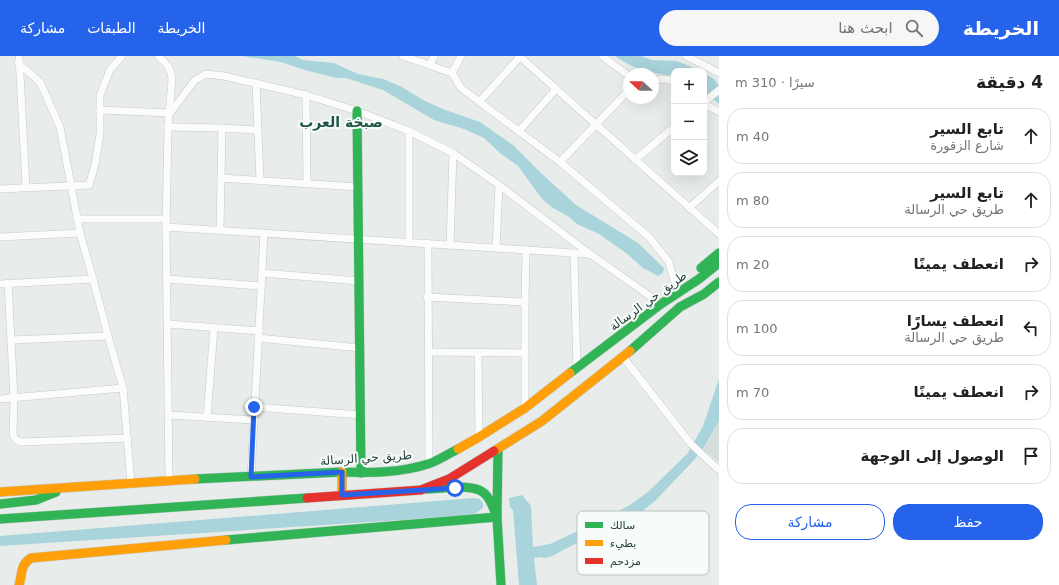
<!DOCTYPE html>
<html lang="ar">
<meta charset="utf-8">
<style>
:root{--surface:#fff;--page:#f6f6f6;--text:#202124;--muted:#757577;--line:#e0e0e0;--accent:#2563eb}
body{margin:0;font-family:"DejaVu Sans",Cairo,sans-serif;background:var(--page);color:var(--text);direction:rtl}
.controls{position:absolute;right:12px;top:12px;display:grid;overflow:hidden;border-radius:8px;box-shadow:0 4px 16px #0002}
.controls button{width:36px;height:36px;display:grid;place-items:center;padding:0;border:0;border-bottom:1px solid var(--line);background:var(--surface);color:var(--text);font:20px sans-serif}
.compass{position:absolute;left:623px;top:12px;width:36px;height:36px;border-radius:50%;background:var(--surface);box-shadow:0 4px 16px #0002;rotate:292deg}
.stop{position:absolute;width:12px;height:12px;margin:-9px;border:3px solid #2563eb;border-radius:50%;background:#fff}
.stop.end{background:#2563eb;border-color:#fff;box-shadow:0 1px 4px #0008}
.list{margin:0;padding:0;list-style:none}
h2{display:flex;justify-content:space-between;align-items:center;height:52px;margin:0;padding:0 16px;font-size:17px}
h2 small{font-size:13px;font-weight:400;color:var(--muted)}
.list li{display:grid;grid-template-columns:26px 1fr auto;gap:12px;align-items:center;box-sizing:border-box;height:56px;margin:0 8px 8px;padding:0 8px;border:1px solid var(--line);border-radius:16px}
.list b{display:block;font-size:15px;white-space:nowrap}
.list p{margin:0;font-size:13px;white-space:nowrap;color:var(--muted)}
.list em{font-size:13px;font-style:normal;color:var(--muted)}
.actions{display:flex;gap:8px;padding:12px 16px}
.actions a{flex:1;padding:9px 0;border:1px solid var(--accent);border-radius:16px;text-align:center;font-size:14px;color:var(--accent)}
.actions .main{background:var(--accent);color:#fff}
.icon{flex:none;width:22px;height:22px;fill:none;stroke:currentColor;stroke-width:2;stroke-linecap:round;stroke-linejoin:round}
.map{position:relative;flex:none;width:719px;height:529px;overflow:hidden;direction:ltr}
header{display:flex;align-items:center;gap:24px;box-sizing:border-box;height:56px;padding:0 20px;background:var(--accent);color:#fff}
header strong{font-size:19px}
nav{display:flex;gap:22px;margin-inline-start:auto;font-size:14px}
.search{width:280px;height:36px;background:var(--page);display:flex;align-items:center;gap:10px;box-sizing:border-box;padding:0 14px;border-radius:22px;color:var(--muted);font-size:15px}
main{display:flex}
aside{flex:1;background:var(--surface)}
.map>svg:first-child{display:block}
.built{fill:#d6dedb}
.water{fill:#a9d4db}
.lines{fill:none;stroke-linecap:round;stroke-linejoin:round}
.street-casing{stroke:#c5cac8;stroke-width:8}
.fast-casing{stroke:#c3cbc8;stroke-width:10}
.slow-casing{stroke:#c3cbc8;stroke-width:10}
.jam-casing{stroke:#c3cbc8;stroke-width:10}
.street{stroke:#fcfcfc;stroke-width:7}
.fast{stroke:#30b455;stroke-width:9}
.slow{stroke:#ff9f0a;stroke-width:9}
.jam{stroke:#e5322d;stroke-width:9}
.route{stroke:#2563eb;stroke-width:5}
.labels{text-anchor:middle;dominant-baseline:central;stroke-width:4;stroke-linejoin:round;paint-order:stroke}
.street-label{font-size:12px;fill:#24423a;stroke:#f7fbf9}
.quarter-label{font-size:14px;font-weight:bold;fill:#1f5548;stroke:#f7fbf9}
.key{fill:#f7fbf9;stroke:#b8c4c0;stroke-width:1}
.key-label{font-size:11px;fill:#24423a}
</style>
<header>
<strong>الخريطة</strong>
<div class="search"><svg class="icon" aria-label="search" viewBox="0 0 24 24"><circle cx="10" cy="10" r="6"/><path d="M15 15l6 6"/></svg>ابحث هنا</div>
<nav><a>الخريطة</a><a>الطبقات</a><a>مشاركة</a></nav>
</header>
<main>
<aside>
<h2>4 دقيقة<small>سيرًا · 310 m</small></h2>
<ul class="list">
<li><svg class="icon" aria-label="ahead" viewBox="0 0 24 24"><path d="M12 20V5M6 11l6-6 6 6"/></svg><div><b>تابع السير</b><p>شارع الزقورة</p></div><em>40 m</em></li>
<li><svg class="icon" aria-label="ahead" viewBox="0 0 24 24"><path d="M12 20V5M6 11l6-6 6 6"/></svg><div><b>تابع السير</b><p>طريق حي الرسالة</p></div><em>80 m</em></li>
<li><svg class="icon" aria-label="right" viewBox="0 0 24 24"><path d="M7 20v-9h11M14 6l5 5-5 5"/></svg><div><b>انعطف يمينًا</b></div><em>20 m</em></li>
<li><svg class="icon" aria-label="left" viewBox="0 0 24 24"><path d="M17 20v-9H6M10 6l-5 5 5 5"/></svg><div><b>انعطف يسارًا</b><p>طريق حي الرسالة</p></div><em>100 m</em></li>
<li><svg class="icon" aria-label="right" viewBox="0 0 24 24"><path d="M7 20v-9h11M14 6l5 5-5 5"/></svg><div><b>انعطف يمينًا</b></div><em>70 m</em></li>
<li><svg class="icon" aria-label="arrive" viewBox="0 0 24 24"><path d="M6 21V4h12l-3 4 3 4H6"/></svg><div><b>الوصول إلى الوجهة</b></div></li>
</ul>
<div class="actions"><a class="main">حفظ</a><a>مشاركة</a></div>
</aside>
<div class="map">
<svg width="719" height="529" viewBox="0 0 719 529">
<rect width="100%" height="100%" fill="#e8edeb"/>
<!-- built -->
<path class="built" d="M 719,366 L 719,406 L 703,394 Z"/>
<!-- water -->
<g class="water">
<path d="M 242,0 L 295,0 L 303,4 L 334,7 L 358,18 L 383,23 L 402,31 L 423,44 L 443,53 L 480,66 L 513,89 L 541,117 L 576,149 L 638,187 L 664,212 L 663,217 L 658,220 L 643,212 L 626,197 L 599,178 L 577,168 L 569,161 L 553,152 L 542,143 L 518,110 L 500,97 L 484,82 L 464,73 L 434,64 L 383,34 L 346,22 L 337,22 L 308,15 L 281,6 Z"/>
<path d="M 615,0 L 641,0 L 652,4 L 677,5 L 701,15 L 674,15 L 674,20 C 650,17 635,14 615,0 Z"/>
<path d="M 704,17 L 714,23 L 719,30 L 719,48 L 704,35 Z"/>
<path d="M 719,323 L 719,365 L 703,393 L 695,403 L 655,445 L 631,464 L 575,488 L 552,500 L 545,502 L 541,501 L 534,502 L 537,529 L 519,529 L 513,454 L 510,451 L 509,442 L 522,439 L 531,450 L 533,491 L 550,488 L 595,467 L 630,449 L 648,436 L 688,397 L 703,370 Z"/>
<path d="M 474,442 L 480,443 L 483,447 L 483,452 L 473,459 L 463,460 L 0,490 L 0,480 Z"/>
</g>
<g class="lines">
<defs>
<g id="street">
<path d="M 19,0 L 26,131"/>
<path d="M 158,0 C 166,7 171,12 172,23 L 168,71 L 166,171 L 169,424"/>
<path d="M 403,0 L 452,17 L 461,32 L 560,106 L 649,181 L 669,206 L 677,237"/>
<path d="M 519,0 L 719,178"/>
<path d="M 602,0 L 629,20"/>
<path d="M 686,0 L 719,17"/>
<path d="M 18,7 L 40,26 L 60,71 L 80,177 L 93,223 L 108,280 L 123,332 L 131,427"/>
<path d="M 430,9 L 434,0"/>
<path d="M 452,17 L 461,0"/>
<path d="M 653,24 L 665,23 L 674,25"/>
<path d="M 256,27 L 260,125"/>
<path d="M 306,39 L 307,128"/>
<path d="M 479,46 L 520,1"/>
<path d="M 704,46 L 719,34"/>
<path d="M 704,48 L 719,56"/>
<path d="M 100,54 L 170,57 L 195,24 L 206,18 L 224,20 L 306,39 L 357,55 L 409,75 L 453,97 L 499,129 L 590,198 L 661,248"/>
<path d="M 168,71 L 222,72 L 258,74"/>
<path d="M 519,75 L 556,33"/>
<path d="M 635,104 L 674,71"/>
<path d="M 560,106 L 629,34"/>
<path d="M 221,122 L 358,131"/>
<path d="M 0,133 L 89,129 L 95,109 L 100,78 L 100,39 L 110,14 L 122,0"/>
<path d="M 689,152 L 719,125"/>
<path d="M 77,163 L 167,163"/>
<path d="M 166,171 L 589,198"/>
<path d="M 220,174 L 222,72"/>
<path d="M 0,181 L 80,177"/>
<path d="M 409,186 L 409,75"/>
<path d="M 428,188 L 429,408"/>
<path d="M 450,189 L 453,97"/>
<path d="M 496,192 L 499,129"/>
<path d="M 574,197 L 577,313"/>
<path d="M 262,217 L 359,225"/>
<path d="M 167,223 L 261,230"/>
<path d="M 8,227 L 14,342 L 13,378 C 14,383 18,386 23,386 L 127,382"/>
<path d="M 0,228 L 93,223"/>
<path d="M 427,241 L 525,246"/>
<path d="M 168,268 L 259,275"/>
<path d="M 258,282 L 360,292"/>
<path d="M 11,284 L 108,280"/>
<path d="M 428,296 L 525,297"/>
<path d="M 478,296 L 479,381"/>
<path d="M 623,301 L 691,388 L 719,414"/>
<path d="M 0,343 L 123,332"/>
<path d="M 254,351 L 361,359"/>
<path d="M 525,352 L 525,246 L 526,194"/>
<path d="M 169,359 L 254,364"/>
<path d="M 207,361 L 214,272"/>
<path d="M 251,421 L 264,177"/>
</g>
<g id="fast">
<path d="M 357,55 L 361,417"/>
<path d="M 701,212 L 719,197"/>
<path d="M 630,295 L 680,251 L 704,238 L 719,226"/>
<path d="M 570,317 L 661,248 L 699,223 L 719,207"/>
<path d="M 498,393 L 497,461 L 501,529"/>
<path d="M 195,423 L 342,416 C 370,417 400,417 428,408 C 438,405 448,398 458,393"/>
<path d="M 427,433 C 442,433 472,427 484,437 C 490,442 492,449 495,456"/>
<path d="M 0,448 L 36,444 L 56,436"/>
<path d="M 0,463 L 307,442"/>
<path d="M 226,484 L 497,461"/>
</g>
<g id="slow">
<path d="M 458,393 L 479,381 L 525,352 L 570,317"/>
<path d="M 494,395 L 542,365 L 630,295"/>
<path d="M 342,416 L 342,439"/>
<path d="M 0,436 L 195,423"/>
<path d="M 19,529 C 23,518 19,510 31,502 L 226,484"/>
</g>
<path id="jam" d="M 307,442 L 421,434 L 449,423 L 494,395"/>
</defs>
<!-- street casing -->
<use href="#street" class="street-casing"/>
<!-- fast casing -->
<use href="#fast" class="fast-casing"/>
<!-- slow casing -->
<use href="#slow" class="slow-casing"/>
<!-- jam casing -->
<use href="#jam" class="jam-casing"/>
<!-- street -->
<use href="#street" class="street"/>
<!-- fast -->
<use href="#fast" class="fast"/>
<!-- slow -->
<use href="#slow" class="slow"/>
<!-- jam -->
<use href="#jam" class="jam"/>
</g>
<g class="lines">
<!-- route -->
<path class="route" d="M 254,351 L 251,421 L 342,416 L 342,439 L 455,432"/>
</g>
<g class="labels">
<!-- street labels -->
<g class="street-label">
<text transform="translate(648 245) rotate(-36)">طريق حي الرسالة</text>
<text transform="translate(366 402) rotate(-4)">طريق حي الرسالة</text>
</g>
<!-- quarter labels -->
<g class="quarter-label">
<text x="341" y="66">صبخة العرب</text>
</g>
</g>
<!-- legend -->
<rect x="577" y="455" width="132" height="64" rx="6" class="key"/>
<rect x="585" y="466" width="18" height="6" fill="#30b455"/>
<rect x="585" y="484" width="18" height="6" fill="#ff9f0a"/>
<rect x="585" y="502" width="18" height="6" fill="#e5322d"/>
<g class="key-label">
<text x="610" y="473">سالك</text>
<text x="610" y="491">بطيء</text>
<text x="610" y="509">مزدحم</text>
</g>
</svg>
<div class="controls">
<button>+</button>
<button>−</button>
<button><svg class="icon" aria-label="layers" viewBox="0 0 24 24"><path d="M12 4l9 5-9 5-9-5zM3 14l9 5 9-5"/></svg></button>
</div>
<svg class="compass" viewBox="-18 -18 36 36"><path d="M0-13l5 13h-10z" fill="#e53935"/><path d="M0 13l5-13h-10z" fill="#757577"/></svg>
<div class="stop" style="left:455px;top:432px"></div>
<div class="stop end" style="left:254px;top:351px"></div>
</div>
</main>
